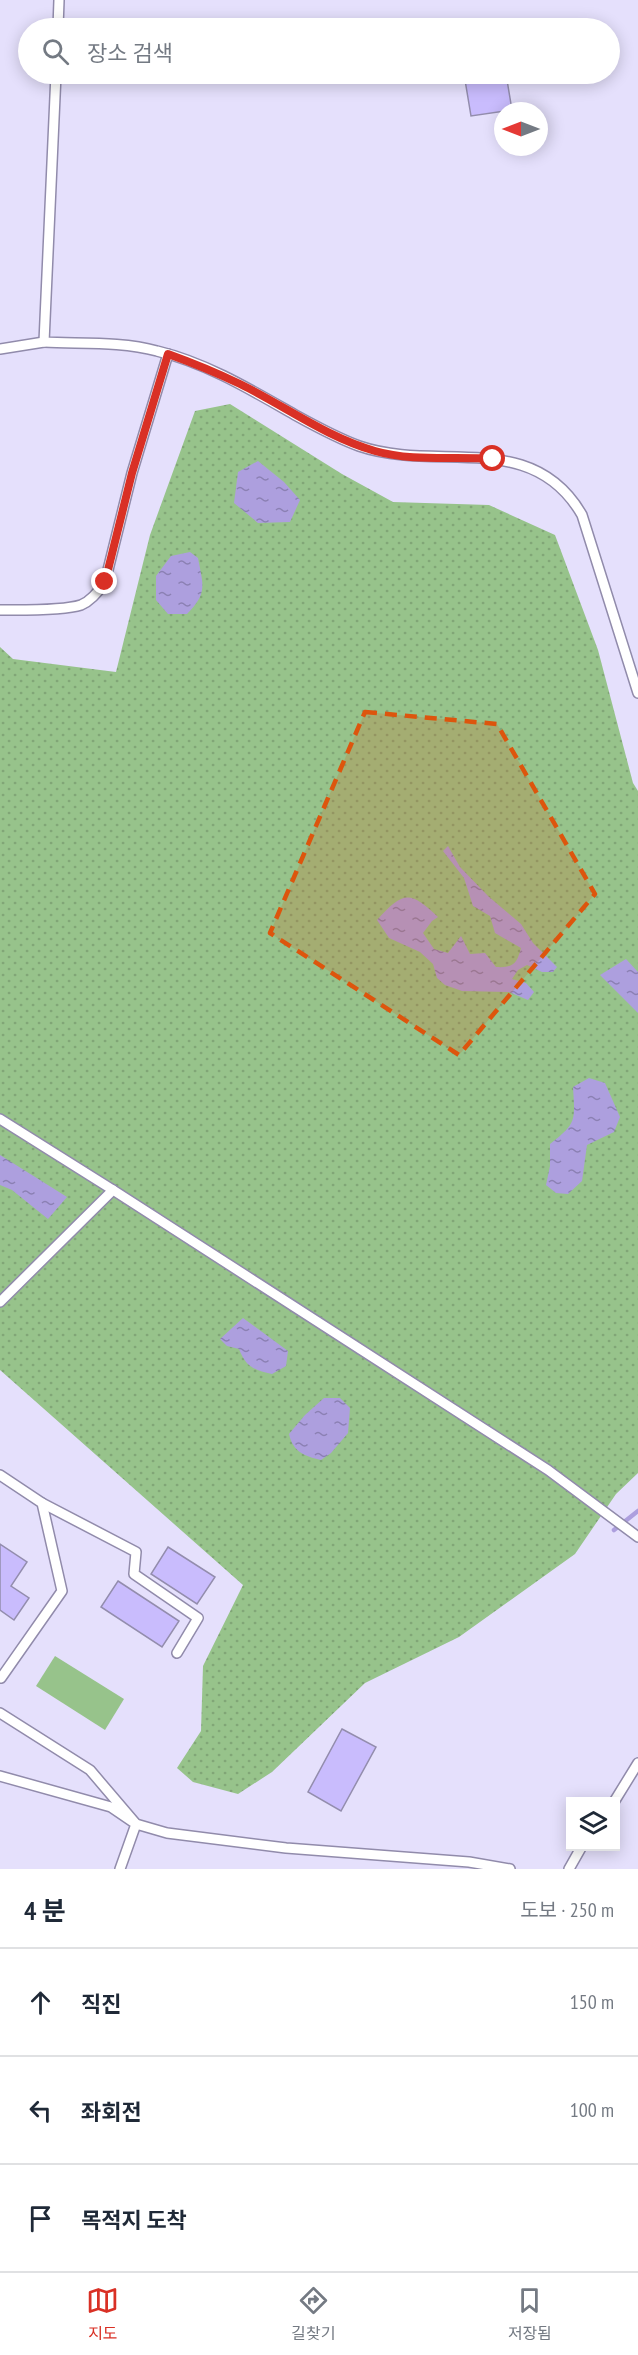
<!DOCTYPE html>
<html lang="ko">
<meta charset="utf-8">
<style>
:root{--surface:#fff;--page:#f2f2f3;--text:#1f2937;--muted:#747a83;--line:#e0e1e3;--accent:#d93025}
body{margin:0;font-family:"PT Sans Narrow","Noto Sans KR",sans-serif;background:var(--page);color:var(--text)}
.controls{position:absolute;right:18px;bottom:18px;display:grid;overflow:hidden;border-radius:0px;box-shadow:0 3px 15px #0003}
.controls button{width:54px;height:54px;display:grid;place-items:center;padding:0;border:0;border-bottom:2px solid var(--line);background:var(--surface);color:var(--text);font:30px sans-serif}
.compass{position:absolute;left:494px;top:102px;width:54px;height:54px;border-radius:50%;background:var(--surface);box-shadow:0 3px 15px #0003;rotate:270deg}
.stop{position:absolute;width:18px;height:18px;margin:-14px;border:4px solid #d93025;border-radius:50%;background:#fff}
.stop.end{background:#d93025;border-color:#fff;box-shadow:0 2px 6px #0008}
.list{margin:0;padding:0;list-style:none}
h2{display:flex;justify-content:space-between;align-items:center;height:78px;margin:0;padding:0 24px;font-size:26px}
h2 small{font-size:20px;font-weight:400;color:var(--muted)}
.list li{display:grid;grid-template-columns:39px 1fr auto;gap:18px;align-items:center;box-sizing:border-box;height:108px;padding:0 24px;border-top:2px solid var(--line)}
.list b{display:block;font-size:22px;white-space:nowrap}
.list em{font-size:20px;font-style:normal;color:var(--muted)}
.icon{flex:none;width:33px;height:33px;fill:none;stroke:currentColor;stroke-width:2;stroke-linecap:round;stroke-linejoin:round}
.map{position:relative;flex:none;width:638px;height:1869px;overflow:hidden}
.search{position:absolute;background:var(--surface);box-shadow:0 3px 15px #0003;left:18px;right:18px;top:18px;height:66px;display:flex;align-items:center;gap:15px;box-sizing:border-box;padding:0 21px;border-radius:33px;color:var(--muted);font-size:22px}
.sheet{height:402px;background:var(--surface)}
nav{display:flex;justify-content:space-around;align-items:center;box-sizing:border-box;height:84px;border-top:2px solid var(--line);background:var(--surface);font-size:16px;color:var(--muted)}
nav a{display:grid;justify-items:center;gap:3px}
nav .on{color:var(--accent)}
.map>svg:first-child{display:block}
.grass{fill:url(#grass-dots)}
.green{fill:#97c38b}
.water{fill:url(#water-ripples)}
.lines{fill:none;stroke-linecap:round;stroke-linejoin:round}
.stream{stroke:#ad9fde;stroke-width:4.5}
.building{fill:#c9bcfd;stroke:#938dad;stroke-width:1.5}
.service-casing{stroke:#918bab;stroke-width:12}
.service{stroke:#fff;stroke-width:9}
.route{stroke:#d93025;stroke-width:8}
.marked{fill:#dd550d;fill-opacity:0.2;stroke:#dd550d;stroke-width:4.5;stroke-dasharray:12 8;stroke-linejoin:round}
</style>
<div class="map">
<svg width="638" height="1869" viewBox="0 0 638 1869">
<defs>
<pattern id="grass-dots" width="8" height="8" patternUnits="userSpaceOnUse" patternTransform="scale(1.5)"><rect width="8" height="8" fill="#97c38b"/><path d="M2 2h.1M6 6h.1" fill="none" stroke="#81a677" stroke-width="1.8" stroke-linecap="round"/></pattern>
<pattern id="water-ripples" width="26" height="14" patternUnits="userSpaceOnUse" patternTransform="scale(1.5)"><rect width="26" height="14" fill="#ad9fde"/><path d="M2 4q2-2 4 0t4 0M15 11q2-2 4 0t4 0" fill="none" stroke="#8b80b3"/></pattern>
</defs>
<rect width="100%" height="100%" fill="#e5e0fc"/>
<!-- grass -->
<path class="grass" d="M 230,404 L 342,474 L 393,502 L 489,505 L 555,535 L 598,650 L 633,783 L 638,791 L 638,1473 L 616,1494 L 575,1554 L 459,1637 L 365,1683 L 272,1772 L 238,1794 L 193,1782 L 177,1768 L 201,1731 L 203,1666 L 243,1585 L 0,1370 L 0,647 L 13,659 L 116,672 L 150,535 L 195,411 Z"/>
<!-- green -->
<path class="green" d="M 55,1656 L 124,1699 L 105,1730 L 36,1686 Z"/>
<!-- water -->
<g class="water">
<path d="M 258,461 L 284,482 L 300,500 L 290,522 L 258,523 L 234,503 L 238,472 Z"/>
<path d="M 190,552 L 198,558 C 203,585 208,593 187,614 L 168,614 L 156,600 L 156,576 L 171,556 Z"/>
<path d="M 448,846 L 460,867 L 488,896 L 521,924 L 533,943 L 557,967 L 553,972 L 542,972 L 527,965 L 518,970 L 512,979 L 526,983 L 534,992 L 528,1000 L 509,992 L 462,991 L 445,985 L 437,978 L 433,964 L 420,952 L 389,938 L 377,920 C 403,891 410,890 438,917 L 432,921 L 423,933 L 434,949 L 448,953 L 461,936 L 470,954 L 485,953 L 496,967 C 513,968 517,964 521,948 L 495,933 L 490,916 L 473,906 L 464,878 L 443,851 Z"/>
<path d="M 626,959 L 638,972 L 638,1013 L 600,975 Z"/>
<path d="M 589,1078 L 605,1083 L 620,1117 L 614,1132 L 587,1145 L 582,1181 L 568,1194 L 556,1193 L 546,1185 L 550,1166 L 550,1144 C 577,1123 575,1121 573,1087 Z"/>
<path d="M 0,1155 L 67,1197 L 48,1219 L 12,1190 L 0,1185 Z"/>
<path d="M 243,1318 L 288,1351 L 286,1366 L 272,1374 C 254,1370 246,1367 239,1349 L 227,1346 L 220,1339 Z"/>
<path d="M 324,1398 L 340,1398 L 350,1408 L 348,1433 L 331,1453 L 321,1460 C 304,1456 293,1452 289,1434 L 305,1415 Z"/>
</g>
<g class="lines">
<!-- stream -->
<path class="stream" d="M 614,1530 L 638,1511"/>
</g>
<!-- building -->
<g class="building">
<path d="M 464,74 L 506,74 L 512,110 L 471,116 Z"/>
<path d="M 0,1544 L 27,1562 L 11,1586 L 29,1598 L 14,1620 L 0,1610 Z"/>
<path d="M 168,1547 L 215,1577 L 197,1604 L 151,1574 Z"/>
<path d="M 118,1581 L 179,1621 L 162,1647 L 101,1607 Z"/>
<path d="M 342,1729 L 376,1747 L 341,1811 L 308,1792 Z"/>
</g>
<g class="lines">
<defs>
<g id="service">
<path d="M 58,28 L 59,0"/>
<path d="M 56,74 L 44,342 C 80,344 121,341 157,351 C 207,363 253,391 297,416 C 317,427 337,438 359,446 C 437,473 532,428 582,515 L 638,693"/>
<path d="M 0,349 L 44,342"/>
<path d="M 0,610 C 20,610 63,611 81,605 C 91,601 99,591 105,582 L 132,473 L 168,354"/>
<path d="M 0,1119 L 113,1190"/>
<path d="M 0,1302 L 113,1190 L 548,1470 L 638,1537"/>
<path d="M 0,1475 L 42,1503 L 62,1591 L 1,1678"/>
<path d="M 42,1503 L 136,1552 L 134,1574 L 198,1618 L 177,1653"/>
<path d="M 0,1713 L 90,1770 L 136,1824 L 167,1833 L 286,1848 L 469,1862 L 510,1869"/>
<path d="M 0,1776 L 111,1807 L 136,1824 L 120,1869"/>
<path d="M 614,1802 L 638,1763"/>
<path d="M 569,1869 L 582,1846"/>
</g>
</defs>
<!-- service casing -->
<use href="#service" class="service-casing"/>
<!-- service -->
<use href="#service" class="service"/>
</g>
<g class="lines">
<!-- route -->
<path class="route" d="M 105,582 L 132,473 L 168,354 C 193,363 217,373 240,384 C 285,406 326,437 375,451 C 413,462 454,456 493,459"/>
</g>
<!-- marked area -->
<path class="marked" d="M 365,712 L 497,724 L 595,894 L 459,1055 L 270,933 Z"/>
</svg>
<div class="controls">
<button><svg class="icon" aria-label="layers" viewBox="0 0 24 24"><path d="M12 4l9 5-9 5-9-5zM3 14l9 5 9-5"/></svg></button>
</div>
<svg class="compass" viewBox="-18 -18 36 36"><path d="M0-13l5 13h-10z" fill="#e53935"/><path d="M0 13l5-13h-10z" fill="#747a83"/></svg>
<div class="stop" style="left:493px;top:459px"></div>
<div class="stop end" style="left:105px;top:582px"></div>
<div class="search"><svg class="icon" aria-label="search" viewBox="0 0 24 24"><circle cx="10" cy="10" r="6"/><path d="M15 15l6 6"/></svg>장소 검색</div>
</div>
<section class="sheet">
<h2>4 분<small>도보 · 250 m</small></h2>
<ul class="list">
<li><svg class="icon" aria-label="ahead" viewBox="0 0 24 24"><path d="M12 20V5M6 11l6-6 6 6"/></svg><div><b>직진</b></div><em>150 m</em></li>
<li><svg class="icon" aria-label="left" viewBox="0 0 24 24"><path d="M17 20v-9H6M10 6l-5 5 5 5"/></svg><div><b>좌회전</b></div><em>100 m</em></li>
<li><svg class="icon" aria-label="arrive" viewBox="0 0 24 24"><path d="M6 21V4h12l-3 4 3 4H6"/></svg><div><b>목적지 도착</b></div></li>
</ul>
</section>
<nav>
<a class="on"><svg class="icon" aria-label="map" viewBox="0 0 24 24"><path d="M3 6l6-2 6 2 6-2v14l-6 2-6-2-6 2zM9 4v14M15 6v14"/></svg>지도</a>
<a><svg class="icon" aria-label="directions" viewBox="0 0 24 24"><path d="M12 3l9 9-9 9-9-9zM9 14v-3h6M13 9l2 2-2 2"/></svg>길찾기</a>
<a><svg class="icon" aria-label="saved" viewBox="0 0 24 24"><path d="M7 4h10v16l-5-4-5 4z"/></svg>저장됨</a>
</nav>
